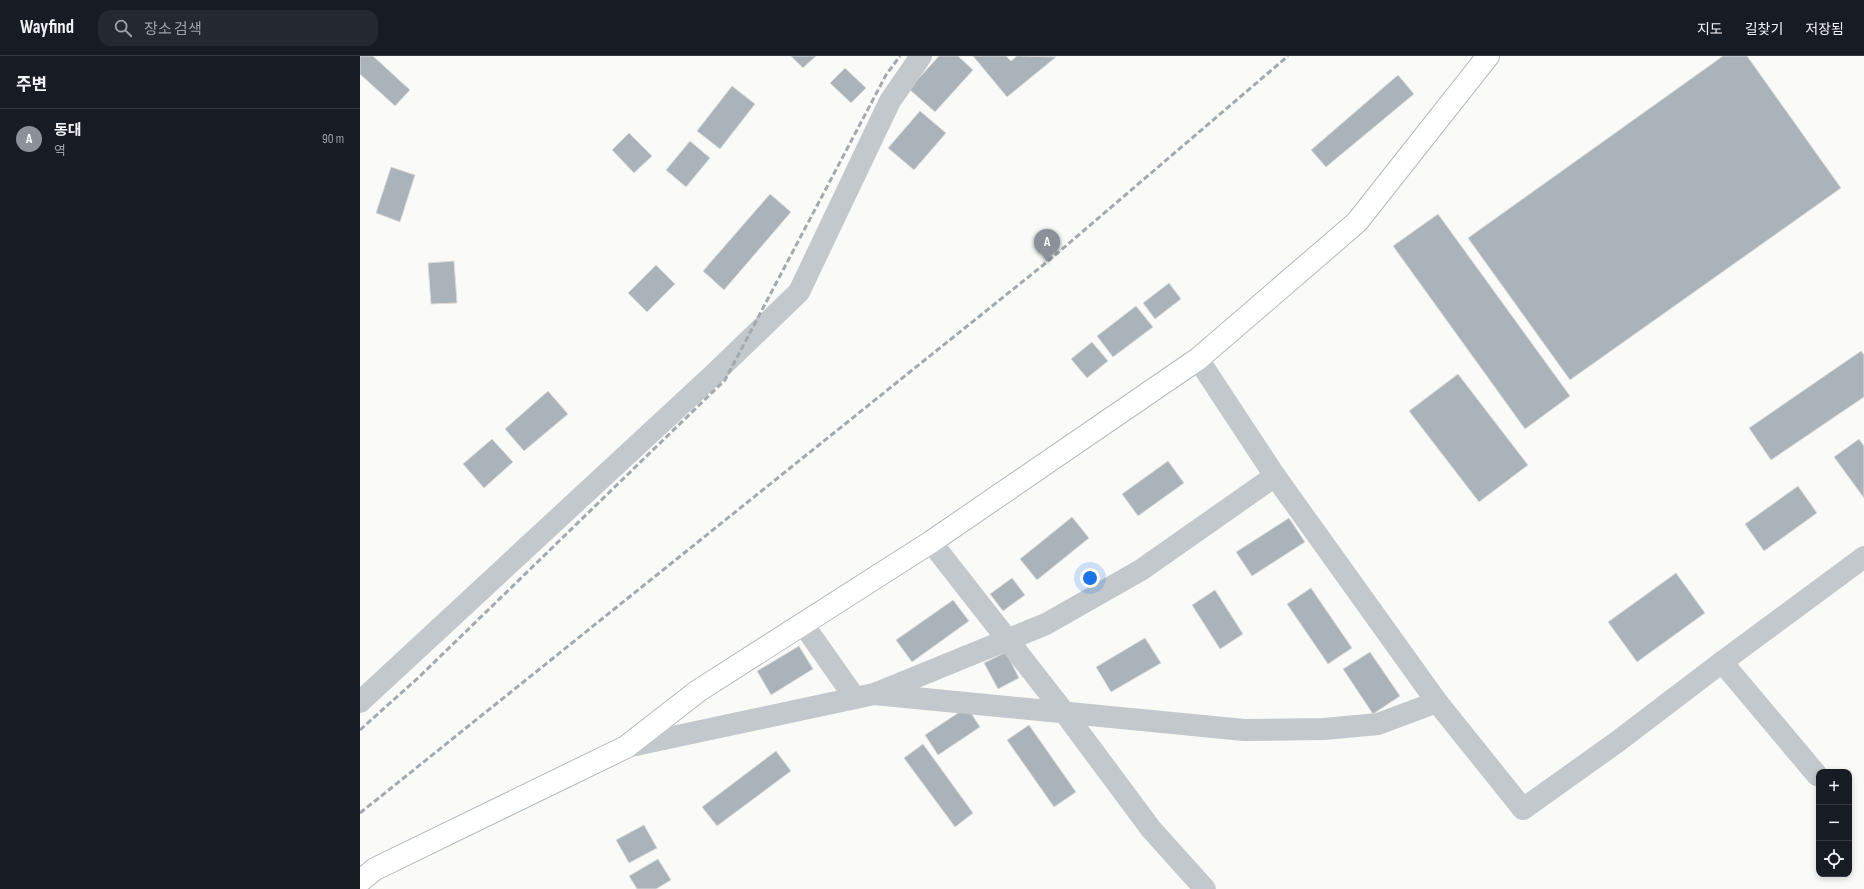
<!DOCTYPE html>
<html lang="ko">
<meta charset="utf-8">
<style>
:root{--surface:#171b24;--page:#242831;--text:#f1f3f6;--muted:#9ea1a6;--line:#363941;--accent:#8c9099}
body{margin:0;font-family:"Sofia Sans Condensed","Noto Sans KR",sans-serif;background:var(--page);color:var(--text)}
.controls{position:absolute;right:12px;bottom:12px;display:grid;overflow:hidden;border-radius:8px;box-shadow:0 2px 6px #0003}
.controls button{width:36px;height:36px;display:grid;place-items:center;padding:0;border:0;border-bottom:1px solid var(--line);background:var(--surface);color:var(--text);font:20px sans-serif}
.you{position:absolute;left:730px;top:522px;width:14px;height:14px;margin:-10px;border:3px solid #fff;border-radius:50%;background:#1a73e8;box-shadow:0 0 0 6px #1a73e833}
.badge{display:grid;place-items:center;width:26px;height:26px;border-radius:50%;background:var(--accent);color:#fff;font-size:13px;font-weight:700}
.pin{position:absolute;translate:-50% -33px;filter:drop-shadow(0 1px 2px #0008)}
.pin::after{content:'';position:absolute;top:21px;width:14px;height:12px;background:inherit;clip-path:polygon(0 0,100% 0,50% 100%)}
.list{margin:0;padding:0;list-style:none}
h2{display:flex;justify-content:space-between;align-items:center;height:52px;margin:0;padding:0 16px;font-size:17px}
h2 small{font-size:13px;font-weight:400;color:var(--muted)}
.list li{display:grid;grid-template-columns:26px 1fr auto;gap:12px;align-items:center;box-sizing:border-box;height:60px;padding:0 16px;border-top:1px solid var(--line)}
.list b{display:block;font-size:15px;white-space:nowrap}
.list p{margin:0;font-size:13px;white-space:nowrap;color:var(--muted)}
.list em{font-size:13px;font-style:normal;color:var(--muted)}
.icon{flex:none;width:22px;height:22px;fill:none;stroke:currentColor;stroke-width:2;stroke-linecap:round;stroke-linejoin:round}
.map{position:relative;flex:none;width:1504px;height:833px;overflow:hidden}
header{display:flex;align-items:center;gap:24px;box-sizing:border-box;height:56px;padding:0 20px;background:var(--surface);border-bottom:1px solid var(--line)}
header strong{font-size:19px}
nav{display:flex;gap:22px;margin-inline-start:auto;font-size:14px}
.search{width:280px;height:36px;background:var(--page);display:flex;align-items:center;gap:10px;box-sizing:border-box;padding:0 14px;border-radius:12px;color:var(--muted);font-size:15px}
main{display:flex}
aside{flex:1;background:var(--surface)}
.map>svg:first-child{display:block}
.building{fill:#aab3b9;stroke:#dcdcda}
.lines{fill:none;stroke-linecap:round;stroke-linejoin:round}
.secondary-casing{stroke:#b3babf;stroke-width:24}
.street{stroke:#c3c8cc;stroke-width:22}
.secondary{stroke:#fff;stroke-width:22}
.rail{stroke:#a2aab0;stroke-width:3;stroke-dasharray:6 3;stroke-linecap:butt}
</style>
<header>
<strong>Wayfind</strong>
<div class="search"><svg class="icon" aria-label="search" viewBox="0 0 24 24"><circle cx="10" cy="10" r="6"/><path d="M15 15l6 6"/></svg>장소 검색</div>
<nav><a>지도</a><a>길찾기</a><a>저장됨</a></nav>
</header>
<main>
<aside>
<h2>주변<small></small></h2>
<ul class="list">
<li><span class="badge">A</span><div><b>동대</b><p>역</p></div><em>90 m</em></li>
</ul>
</aside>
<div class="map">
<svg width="1504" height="833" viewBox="0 0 1504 833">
<rect width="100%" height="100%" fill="#fafaf8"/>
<!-- building -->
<g class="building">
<path d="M 0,0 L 13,0 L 50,34 L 35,50 L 0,18 Z"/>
<path d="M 431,0 L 456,0 L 443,12 Z"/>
<path d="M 579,0 L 598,0 L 613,14 L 575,56 L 549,33 Z"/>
<path d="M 613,0 L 646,0 L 651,5 L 657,0 L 696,1 L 647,41 Z"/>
<path d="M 1363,0 L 1387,0 L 1481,132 L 1210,324 L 1108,182 Z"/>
<path d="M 485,12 L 506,32 L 491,47 L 470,27 Z"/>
<path d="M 1038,19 L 1054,38 L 966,111 L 951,94 Z"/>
<path d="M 372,30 L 395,48 L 360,93 L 337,75 Z"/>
<path d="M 560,55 L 586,77 L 554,114 L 528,92 Z"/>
<path d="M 269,77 L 292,100 L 274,117 L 252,94 Z"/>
<path d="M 330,85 L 350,102 L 326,131 L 306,114 Z"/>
<path d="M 31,111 L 55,119 L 40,166 L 16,157 Z"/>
<path d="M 410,138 L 431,156 L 364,234 L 343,215 Z"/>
<path d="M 1078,158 L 1210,340 L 1165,373 L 1033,190 Z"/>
<path d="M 94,205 L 97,247 L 71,248 L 68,207 Z"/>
<path d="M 296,209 L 315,228 L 287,256 L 268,237 Z"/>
<path d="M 809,227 L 821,243 L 795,263 L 783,247 Z"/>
<path d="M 776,250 L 793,271 L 753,301 L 737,280 Z"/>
<path d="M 732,286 L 748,305 L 727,322 L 711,303 Z"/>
<path d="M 1501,295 L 1504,299 L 1504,341 L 1411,404 L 1389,372 Z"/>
<path d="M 1098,318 L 1168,409 L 1119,446 L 1049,355 Z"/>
<path d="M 188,335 L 208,358 L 164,395 L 145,373 Z"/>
<path d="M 132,383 L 153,406 L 124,432 L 103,408 Z"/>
<path d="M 1499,383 L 1504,390 L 1504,442 L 1474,401 Z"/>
<path d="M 808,405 L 824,427 L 778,460 L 762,438 Z"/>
<path d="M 1438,430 L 1457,457 L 1404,495 L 1385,468 Z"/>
<path d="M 712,461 L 729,482 L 677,524 L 660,503 Z"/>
<path d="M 929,462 L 945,486 L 892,520 L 876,496 Z"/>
<path d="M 1316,517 L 1345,557 L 1277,606 L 1248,566 Z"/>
<path d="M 652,522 L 665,539 L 643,555 L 630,538 Z"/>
<path d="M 951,532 L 992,592 L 968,608 L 927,548 Z"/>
<path d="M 855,534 L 883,578 L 860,593 L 832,549 Z"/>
<path d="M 593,544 L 609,565 L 552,606 L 536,584 Z"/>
<path d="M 785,582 L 801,607 L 751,636 L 736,611 Z"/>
<path d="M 439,590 L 453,613 L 411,639 L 397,615 Z"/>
<path d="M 646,596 L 659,622 L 638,633 L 624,607 Z"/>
<path d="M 1010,596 L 1040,640 L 1013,658 L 983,613 Z"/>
<path d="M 607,651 L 620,671 L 578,699 L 565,679 Z"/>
<path d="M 669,669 L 716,736 L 694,751 L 647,684 Z"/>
<path d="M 563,688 L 613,757 L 595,771 L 544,702 Z"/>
<path d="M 416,695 L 431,715 L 357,770 L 342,751 Z"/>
<path d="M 284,769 L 297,792 L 269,807 L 256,784 Z"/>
<path d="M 298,803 L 311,824 L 296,833 L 277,833 L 269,820 Z"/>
</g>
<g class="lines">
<defs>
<path id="secondary" d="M 0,825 L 15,813 L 266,691 L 338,635 L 571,486 L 838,303 L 997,166 L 1128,0"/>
</defs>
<!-- secondary casing -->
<use href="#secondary" class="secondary-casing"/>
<!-- street -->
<g class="street">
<path d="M 838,303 L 915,420 L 1077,646 L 1163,753 L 1257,686 L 1362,606 L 1457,719"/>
<path d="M 571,486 L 704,656 L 791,773 L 845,833"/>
<path d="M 443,568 L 495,642"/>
<path d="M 1362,606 L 1504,501"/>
<path d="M 517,637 L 686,568 L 781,514 L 915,420"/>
<path d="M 0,646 L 355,317 L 439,236 L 530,45 L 561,0"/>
<path d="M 266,691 L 514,638 L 884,674 L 964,673 L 1018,668 L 1077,646"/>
</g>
<!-- secondary -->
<use href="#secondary" class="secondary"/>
<!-- rail -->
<g class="rail">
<path d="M 0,674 L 58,622 L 365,324 L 526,19 L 540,0"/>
<path d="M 0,757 L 687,206 L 928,0"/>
</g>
</g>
</svg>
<div class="controls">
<button>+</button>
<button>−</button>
<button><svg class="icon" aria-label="locate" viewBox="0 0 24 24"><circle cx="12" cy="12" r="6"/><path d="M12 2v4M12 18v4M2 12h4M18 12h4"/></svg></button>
</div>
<div class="you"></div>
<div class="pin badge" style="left:687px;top:206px">A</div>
</div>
</main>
